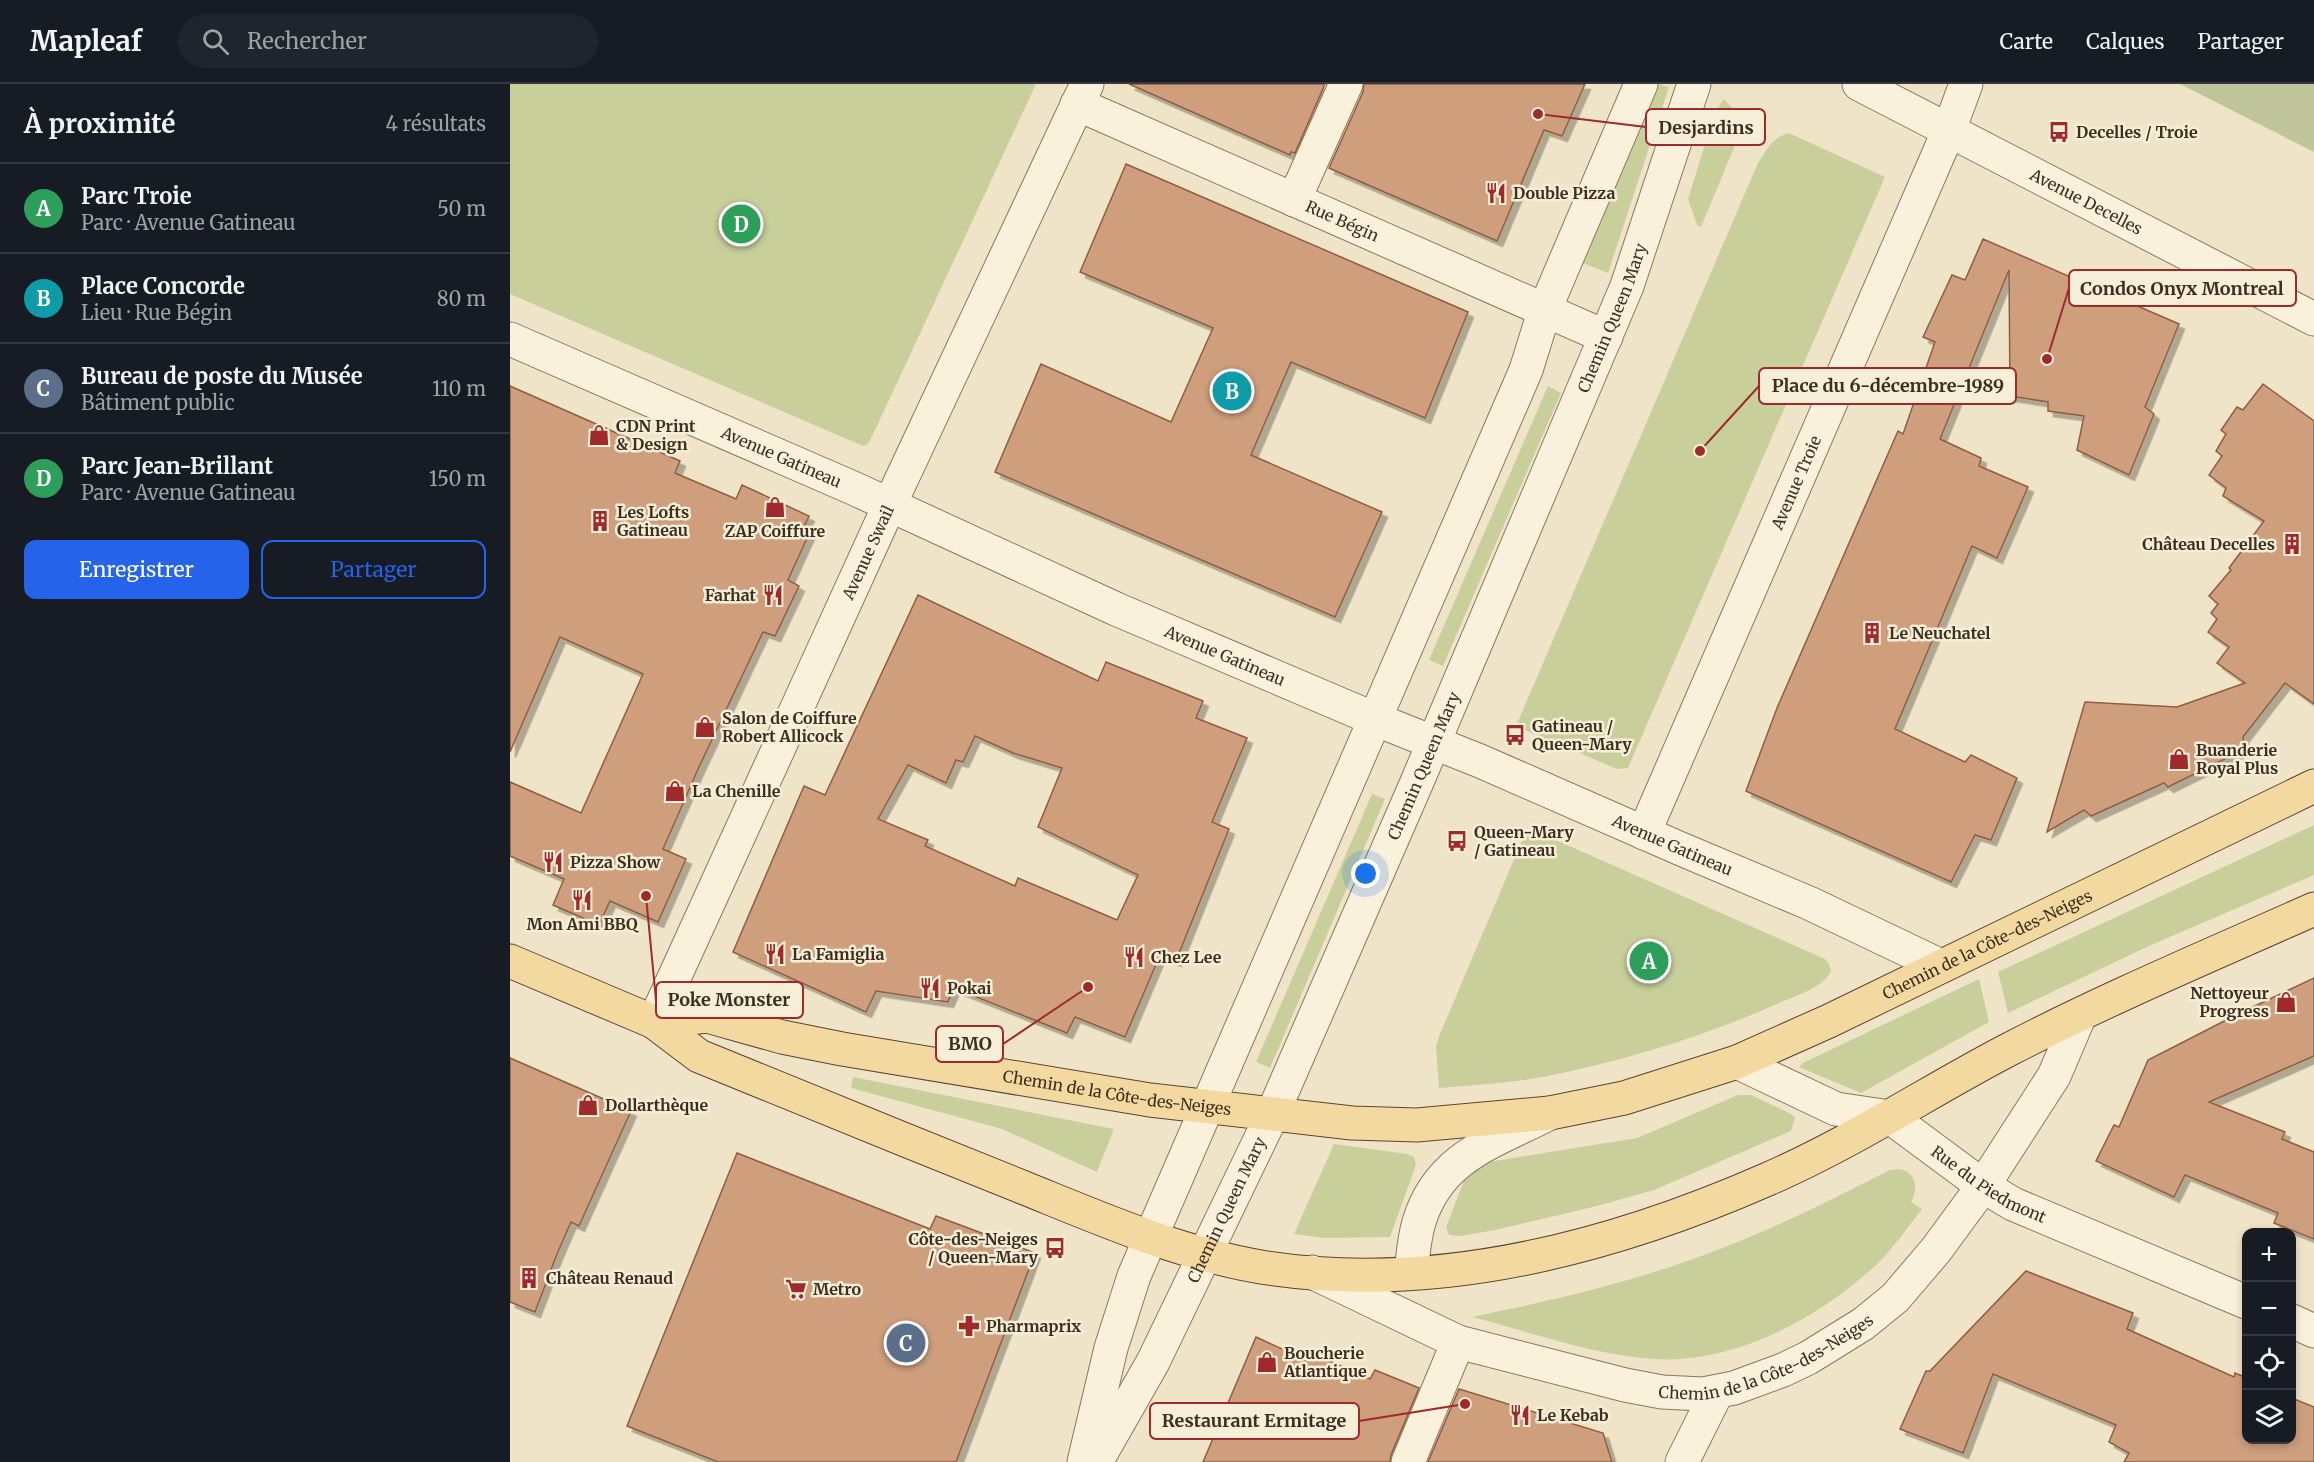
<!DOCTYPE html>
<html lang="fr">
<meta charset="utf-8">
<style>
:root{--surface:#171b24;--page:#20242c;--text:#f1f3f6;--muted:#9ea1a6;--line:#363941;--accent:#2563eb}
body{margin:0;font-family:Merriweather,serif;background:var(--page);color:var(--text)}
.controls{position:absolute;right:18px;bottom:18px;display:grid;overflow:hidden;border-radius:12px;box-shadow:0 3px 9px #0003}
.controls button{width:54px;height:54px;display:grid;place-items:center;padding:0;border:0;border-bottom:2px solid var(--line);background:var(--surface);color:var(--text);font:30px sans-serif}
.you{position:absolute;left:856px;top:790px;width:21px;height:21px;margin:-15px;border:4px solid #fff;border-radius:50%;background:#1a73e8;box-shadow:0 0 0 9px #1a73e833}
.badge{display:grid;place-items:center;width:39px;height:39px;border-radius:50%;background:var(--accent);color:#fff;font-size:20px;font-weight:700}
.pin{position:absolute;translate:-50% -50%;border:3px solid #fff;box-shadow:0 2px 6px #0006}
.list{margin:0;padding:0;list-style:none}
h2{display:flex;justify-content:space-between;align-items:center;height:78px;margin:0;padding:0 24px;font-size:26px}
h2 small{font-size:20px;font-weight:400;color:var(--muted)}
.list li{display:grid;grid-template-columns:39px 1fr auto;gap:18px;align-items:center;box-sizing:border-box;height:90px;padding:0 24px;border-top:2px solid var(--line)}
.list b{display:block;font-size:22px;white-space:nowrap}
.list p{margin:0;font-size:20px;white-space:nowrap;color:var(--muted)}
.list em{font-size:20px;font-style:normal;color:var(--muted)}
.actions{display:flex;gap:12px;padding:18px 24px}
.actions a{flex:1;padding:14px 0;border:2px solid var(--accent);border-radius:12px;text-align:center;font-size:21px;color:var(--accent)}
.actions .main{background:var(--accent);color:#fff}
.icon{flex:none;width:33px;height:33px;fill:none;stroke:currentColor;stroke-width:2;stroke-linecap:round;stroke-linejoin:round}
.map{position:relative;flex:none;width:1804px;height:1378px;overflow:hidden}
header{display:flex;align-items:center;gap:36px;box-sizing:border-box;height:84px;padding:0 30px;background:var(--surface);border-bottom:2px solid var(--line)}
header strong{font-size:28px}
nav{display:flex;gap:33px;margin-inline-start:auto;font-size:21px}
.search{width:420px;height:54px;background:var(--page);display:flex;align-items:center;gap:15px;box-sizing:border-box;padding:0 21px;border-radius:33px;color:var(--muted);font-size:22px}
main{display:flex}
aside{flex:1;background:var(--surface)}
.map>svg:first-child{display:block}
.green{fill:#c9cf9b}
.cemetery{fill:#bfc49a}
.building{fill:#cf9f7d;stroke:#8d5f41;stroke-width:1.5;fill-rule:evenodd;filter:url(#shadow)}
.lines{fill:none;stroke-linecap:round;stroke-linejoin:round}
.minor-casing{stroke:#8d765c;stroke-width:35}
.major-casing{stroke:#5b4430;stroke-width:35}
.minor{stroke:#faf1dc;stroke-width:33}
.major{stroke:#f3d9a0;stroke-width:33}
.labels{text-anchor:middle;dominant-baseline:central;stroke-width:5;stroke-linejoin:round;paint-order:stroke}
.poi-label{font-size:16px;font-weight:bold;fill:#3d2e20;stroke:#f7eed8;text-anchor:start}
.street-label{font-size:16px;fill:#3d2e20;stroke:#f7eed8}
.leader{fill:none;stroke:#9e2a2b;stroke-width:2}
.callout-dot{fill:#9e2a2b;stroke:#f7eed8;stroke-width:2}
.callout{fill:#f7eed8;stroke:#9e2a2b;stroke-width:2}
.callout-label{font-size:18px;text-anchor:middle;font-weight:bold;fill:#3d2e20}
</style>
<header>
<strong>Mapleaf</strong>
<div class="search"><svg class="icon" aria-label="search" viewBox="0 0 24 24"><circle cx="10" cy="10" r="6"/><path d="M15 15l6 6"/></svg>Rechercher</div>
<nav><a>Carte</a><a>Calques</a><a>Partager</a></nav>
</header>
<main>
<aside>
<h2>À proximité<small>4 résultats</small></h2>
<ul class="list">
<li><span class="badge" style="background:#2e9e5b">A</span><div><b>Parc Troie</b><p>Parc · Avenue Gatineau</p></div><em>50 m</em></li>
<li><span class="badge" style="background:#0f9aa8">B</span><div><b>Place Concorde</b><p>Lieu · Rue Bégin</p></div><em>80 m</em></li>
<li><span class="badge" style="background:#5c6f8a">C</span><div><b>Bureau de poste du Musée</b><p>Bâtiment public</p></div><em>110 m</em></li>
<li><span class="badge" style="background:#2e9e5b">D</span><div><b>Parc Jean-Brillant</b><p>Parc · Avenue Gatineau</p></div><em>150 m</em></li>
</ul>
<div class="actions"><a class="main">Enregistrer</a><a>Partager</a></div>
</aside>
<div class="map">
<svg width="1804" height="1378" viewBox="0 0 1804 1378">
<defs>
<filter id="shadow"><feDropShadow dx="5.5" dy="5.5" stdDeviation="0" flood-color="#0004"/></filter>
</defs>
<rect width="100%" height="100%" fill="#f0e4c8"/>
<!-- green -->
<g class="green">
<path d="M 0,0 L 526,0 L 367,342 L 358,360 L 353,362 L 0,210 Z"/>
<path d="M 1147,0 L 1159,3 L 1098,189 L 1070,178 Z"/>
<path d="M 1214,15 C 1223,26 1231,32 1231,47 L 1191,143 L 1187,141 L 1178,115 L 1205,28 Z"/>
<path d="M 1279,49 L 1375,93 L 1118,684 L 1107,685 L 1006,642 L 1248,79 C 1257,66 1262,53 1279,49 Z"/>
<path d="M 1038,302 L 1051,309 L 933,582 L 919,576 Z"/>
<path d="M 862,710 L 875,715 L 760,984 L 746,978 Z"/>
<path d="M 1804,741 L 1804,791 L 1641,861 L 1498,929 L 1488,888 Z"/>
<path d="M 1023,746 L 1315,875 L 1319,880 L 1321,887 C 1312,905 1284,912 1267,920 C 1192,953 1114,977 1033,993 C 999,999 963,1001 929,1004 L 926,962 L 930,950 L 1011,759 Z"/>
<path d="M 1469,895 L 1479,938 L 1351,1009 L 1289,983 L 1293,979 Z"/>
<path d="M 343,993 L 604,1045 L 587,1088 L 492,1045 L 341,1004 Z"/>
<path d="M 1228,1011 L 1241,1011 L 1281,1030 L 1285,1033 L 1281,1047 L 1144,1106 L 1087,1122 L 985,1146 L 950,1152 L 939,1151 L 936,1143 L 957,1089 L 972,1079 L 1127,1054 Z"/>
<path d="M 824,1060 L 897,1070 L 904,1073 L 906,1081 L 880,1153 L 814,1154 L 784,1150 Z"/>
<path d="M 1388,1085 C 1406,1087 1409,1104 1401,1118 L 1412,1125 C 1397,1144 1383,1165 1366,1181 C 1308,1235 1224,1280 1144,1275 C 1082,1271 1021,1248 962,1233 C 1040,1217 1119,1199 1194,1171 C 1258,1148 1319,1117 1380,1086 Z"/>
</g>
<!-- cemetery -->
<path class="cemetery" d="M 1670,0 L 1804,0 L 1804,68 Z"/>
<!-- building -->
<g class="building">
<path d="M 619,0 L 815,0 L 785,69 L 781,68 L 780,71 Z"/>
<path d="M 854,0 L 1075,0 L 1052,52 L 1034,46 L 987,157 L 819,84 L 853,8 Z"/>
<path d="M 616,80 L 958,228 L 915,334 L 781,278 L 741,371 L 872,428 L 825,533 L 485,388 L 531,280 L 661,338 L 703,244 L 570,188 Z"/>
<path d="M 1473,155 L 1669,240 L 1635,323 L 1644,330 L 1619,391 L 1567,366 L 1574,332 L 1538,327 L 1538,318 L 1500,312 L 1499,186 L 1430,355 L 1471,374 L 1469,382 L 1518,403 L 1487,474 L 1462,462 L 1385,645 L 1455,678 L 1461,671 L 1507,694 L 1481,756 L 1465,751 L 1441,798 L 1236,707 L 1267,624 L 1388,347 L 1393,350 L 1425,258 L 1413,253 L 1442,191 L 1455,196 Z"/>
<path d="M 1753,300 L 1804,337 L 1804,620 L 1775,599 L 1733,653 L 1735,665 L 1658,703 L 1654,699 L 1581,732 L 1574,726 L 1537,748 L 1575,618 L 1667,623 L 1735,599 L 1707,579 L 1719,563 L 1698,548 L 1707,535 L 1701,529 L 1708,520 L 1699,512 L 1721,486 L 1719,484 L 1754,437 L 1713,412 L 1716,404 L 1699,391 L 1712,372 L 1706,367 L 1716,350 L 1711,346 L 1727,323 L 1733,326 Z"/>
<path d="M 0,302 L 170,377 L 165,389 L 226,415 L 232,401 L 299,432 L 292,447 L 299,450 L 278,496 L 289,502 L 265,552 L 253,548 L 189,683 L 153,765 L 176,775 L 148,838 L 100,817 L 89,841 L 43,821 L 54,795 L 0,772 L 0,698 L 71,729 L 133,590 L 50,553 L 0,668 Z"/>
<path d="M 408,511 L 588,597 L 596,578 L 693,617 L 686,634 L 737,654 L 702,738 L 719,745 L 666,877 L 650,871 L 615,953 L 565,933 L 557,949 L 444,904 L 438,918 L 366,907 L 356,928 L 223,868 L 294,702 L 315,711 ZM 465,652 L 503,669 L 552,684 L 528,743 L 628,791 L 607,836 L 508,794 L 505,802 L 415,762 L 418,756 L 368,735 L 398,681 L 436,699 L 446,676 L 453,678 Z"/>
<path d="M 1804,894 L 1804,972 L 1699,1018 L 1775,1048 L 1772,1055 L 1804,1068 L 1804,1155 L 1764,1139 L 1768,1129 L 1675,1091 L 1664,1113 L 1586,1077 L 1604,1041 L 1609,1043 L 1638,976 L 1728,930 Z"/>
<path d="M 0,974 L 121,1027 L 69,1142 L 61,1138 L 47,1170 L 25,1228 L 0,1218 Z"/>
<path d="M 227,1069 L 420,1145 L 426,1132 L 525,1169 L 446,1378 L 208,1378 L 117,1342 Z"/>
<path d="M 1516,1187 L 1623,1229 L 1617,1245 L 1724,1293 L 1725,1289 L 1737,1294 L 1737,1356 L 1782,1356 L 1782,1314 L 1804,1323 L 1804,1378 L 1614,1378 L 1619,1369 L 1599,1358 L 1606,1341 L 1483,1290 L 1453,1369 L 1390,1345 L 1416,1287 L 1420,1287 Z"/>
<path d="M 746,1253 L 796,1276 L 800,1268 L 860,1295 L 865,1286 L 909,1304 L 881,1371 L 880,1378 L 693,1378 Z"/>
<path d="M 949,1305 L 1093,1349 L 1102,1378 L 918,1378 Z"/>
</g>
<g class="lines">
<defs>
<g id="minor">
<path id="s1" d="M 1349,0 L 1804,235"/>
<path id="s2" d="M 567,20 L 1096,253"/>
<path d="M 784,116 L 836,0"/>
<path id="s3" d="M 0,255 L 343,404 L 606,525 L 867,636 L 970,677 L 1171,765 L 1299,819 L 1431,882"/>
<path id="s4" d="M 1134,749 L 1439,46 L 1456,0"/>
<path id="s5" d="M 144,938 L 379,422 L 577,0"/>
<path id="s6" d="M 1227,978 L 1326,1025 L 1380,1033 L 1473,1102 L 1503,1120 L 1736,1218"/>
<path id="s7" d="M 802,1188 L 948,1258 L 1115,1301 L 1152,1308 L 1193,1310 L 1224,1304 L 1273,1286 L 1298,1274 L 1353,1240 L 1385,1214 L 1426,1166 L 1473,1102 L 1544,992 L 1570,931"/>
<path d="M 901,1189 C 903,1172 904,1154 909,1138 C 929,1072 984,1058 1040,1029"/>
<path d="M 1782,1237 L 1804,1247"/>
<path d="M 574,1378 L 601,1264 L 624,1192 L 1016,286 L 1035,225 L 1131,0"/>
<path id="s8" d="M 586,1378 L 643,1278 L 762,1031 L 907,698 L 1117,202 L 1184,0"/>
<path d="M 898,1378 L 948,1258"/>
<path d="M 1172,1378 L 1207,1308"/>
</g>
<g id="major">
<path d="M 0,877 L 144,938 L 189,972 C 297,1016 404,1060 512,1103 C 589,1134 668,1169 751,1183 C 924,1211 1101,1164 1258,1095 C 1341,1059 1416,1009 1496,967 C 1596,915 1701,871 1804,825"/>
<path id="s9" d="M 144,938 L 197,932 L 272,953 L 332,965 L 640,1016 L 842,1039 L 907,1041 L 1040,1029 L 1114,1014 L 1227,978 L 1319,937 L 1804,702"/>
</g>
</defs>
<!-- minor casing -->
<use href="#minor" class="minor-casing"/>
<!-- major casing -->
<use href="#major" class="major-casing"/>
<!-- minor -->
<use href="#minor" class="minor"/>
<!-- major -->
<use href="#major" class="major"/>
</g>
<!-- icons -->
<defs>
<symbol id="bus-bare" viewBox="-9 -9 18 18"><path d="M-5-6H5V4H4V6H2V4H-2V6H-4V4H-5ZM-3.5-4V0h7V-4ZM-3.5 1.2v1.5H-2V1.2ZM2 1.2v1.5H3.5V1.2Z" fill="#9e2a2b" stroke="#f7eed8" stroke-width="2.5" paint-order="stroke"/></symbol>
<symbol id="restaurant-bare" viewBox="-9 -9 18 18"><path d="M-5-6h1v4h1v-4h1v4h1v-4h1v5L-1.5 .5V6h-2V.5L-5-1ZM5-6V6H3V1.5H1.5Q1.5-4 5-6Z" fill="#9e2a2b" stroke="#f7eed8" stroke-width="2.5" paint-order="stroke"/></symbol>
<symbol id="shop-bare" viewBox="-9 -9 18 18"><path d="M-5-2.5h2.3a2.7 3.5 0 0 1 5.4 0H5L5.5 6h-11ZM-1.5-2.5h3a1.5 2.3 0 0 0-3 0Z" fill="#9e2a2b" stroke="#f7eed8" stroke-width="2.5" paint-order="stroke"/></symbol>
<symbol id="building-bare" viewBox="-9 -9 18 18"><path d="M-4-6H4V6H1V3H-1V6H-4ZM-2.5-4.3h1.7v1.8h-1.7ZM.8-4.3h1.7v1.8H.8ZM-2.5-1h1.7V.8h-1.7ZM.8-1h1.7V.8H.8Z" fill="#9e2a2b" stroke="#f7eed8" stroke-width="2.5" paint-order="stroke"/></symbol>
<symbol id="supermarket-bare" viewBox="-9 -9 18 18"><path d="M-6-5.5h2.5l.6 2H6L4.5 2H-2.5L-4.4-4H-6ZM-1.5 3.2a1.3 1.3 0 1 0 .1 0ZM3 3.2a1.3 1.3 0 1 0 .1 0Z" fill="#9e2a2b" stroke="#f7eed8" stroke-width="2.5" paint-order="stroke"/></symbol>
<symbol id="pharmacy-bare" viewBox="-9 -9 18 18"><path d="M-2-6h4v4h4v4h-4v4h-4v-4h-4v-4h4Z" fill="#9e2a2b" stroke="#f7eed8" stroke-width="2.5" paint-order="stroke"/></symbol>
</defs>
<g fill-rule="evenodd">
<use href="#bus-bare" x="1534" y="33" width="30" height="30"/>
<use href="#restaurant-bare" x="971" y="94" width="30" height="30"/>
<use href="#shop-bare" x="74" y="336" width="30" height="30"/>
<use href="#shop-bare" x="250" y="408" width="30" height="30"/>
<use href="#building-bare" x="75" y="422" width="30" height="30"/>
<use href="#building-bare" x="1767" y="445" width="30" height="30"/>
<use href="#restaurant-bare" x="248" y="496" width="30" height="30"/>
<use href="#building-bare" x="1347" y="534" width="30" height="30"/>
<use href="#shop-bare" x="180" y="628" width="30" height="30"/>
<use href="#bus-bare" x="990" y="636" width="30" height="30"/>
<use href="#shop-bare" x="1654" y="660" width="30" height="30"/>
<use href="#shop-bare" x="150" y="692" width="30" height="30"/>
<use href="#bus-bare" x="932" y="742" width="30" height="30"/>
<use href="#restaurant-bare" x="28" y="763" width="30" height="30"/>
<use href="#restaurant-bare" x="57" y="801" width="30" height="30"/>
<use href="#restaurant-bare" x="250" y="855" width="30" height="30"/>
<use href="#restaurant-bare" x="609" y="858" width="30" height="30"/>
<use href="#restaurant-bare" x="405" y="889" width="30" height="30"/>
<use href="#shop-bare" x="1761" y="903" width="30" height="30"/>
<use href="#shop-bare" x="63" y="1006" width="30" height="30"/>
<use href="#bus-bare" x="530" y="1149" width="30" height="30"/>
<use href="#building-bare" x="4" y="1179" width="30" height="30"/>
<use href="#supermarket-bare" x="271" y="1190" width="30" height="30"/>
<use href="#pharmacy-bare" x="444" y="1227" width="30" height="30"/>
<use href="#shop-bare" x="742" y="1263" width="30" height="30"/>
<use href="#restaurant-bare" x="995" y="1316" width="30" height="30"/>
</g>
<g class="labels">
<!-- poi labels -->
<g class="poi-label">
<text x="1566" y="48">Decelles / Troie</text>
<text x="1003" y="109">Double Pizza</text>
<text x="106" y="342">CDN Print<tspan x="106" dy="18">&amp; Design</tspan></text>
<text x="107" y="428">Les Lofts<tspan x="107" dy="18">Gatineau</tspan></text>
<text x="265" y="447" text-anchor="middle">ZAP Coiffure</text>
<text x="1765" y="460" text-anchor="end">Château Decelles</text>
<text x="246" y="511" text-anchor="end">Farhat</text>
<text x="1379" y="549">Le Neuchatel</text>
<text x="212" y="634">Salon de Coiffure<tspan x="212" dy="18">Robert Allicock</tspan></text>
<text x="1022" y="642">Gatineau /<tspan x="1022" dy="18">Queen-Mary</tspan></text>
<text x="1686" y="666">Buanderie<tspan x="1686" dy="18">Royal Plus</tspan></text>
<text x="182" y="707">La Chenille</text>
<text x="964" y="748">Queen-Mary<tspan x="964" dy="18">/ Gatineau</tspan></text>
<text x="60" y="778">Pizza Show</text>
<text x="72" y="840" text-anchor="middle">Mon Ami BBQ</text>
<text x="282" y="870">La Famiglia</text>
<text x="641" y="873">Chez Lee</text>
<text x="437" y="904">Pokai</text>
<text x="1759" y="909" text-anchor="end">Nettoyeur<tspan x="1759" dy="18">Progress</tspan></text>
<text x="95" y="1021">Dollarthèque</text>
<text x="528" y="1155" text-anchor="end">Côte-des-Neiges<tspan x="528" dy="18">/ Queen-Mary</tspan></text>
<text x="36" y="1194">Château Renaud</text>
<text x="303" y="1205">Metro</text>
<text x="476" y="1242">Pharmaprix</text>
<text x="774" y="1269">Boucherie<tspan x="774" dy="18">Atlantique</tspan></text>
<text x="1027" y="1331">Le Kebab</text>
</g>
<!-- street labels -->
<g class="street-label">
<text stroke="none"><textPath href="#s1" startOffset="256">Avenue Decelles</textPath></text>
<text stroke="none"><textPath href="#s2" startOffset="290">Rue Bégin</textPath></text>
<text stroke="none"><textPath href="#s8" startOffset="1256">Chemin Queen Mary</textPath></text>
<text stroke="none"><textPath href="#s3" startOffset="296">Avenue Gatineau</textPath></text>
<text stroke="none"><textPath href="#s4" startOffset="382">Avenue Troie</textPath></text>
<text stroke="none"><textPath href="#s5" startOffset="516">Avenue Swail</textPath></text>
<text stroke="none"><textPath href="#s3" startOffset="782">Avenue Gatineau</textPath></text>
<text stroke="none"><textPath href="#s8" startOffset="770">Chemin Queen Mary</textPath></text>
<text stroke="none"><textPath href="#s3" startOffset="1268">Avenue Gatineau</textPath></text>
<text stroke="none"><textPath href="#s9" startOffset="1377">Chemin de la Côte-des-Neiges</textPath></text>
<text stroke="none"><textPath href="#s9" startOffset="471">Chemin de la Côte-des-Neiges</textPath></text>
<text stroke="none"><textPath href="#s6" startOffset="284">Rue du Piedmont</textPath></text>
<text stroke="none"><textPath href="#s8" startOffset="284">Chemin Queen Mary</textPath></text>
<text stroke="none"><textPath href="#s7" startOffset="484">Chemin de la Côte-des-Neiges</textPath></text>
</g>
</g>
<!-- callouts -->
<path class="leader" d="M1028 30L1136 43M1537 275L1559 204M1190 367L1249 302M136 812L146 916M578 903L493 960M955 1320L849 1337"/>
<g class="callout-dot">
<circle cx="1028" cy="30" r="6"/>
<circle cx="1537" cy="275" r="6"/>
<circle cx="1190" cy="367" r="6"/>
<circle cx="136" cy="812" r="6"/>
<circle cx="578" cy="903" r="6"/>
<circle cx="955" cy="1320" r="6"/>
</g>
<g class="callout">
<rect x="1136" y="25" width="119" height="36" rx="6"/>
<rect x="1559" y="186" width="227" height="36" rx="6"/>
<rect x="1249" y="284" width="257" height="36" rx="6"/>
<rect x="146" y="898" width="147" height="36" rx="6"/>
<rect x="426" y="942" width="67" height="36" rx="6"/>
<rect x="640" y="1319" width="209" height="36" rx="6"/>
</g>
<g class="callout-label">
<text x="1196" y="50">Desjardins</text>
<text x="1672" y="211">Condos Onyx Montreal</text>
<text x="1378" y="308">Place du 6-décembre-1989</text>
<text x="219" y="922">Poke Monster</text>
<text x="460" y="966">BMO</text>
<text x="744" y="1343">Restaurant Ermitage</text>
</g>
</svg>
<div class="controls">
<button>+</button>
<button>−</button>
<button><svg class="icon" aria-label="locate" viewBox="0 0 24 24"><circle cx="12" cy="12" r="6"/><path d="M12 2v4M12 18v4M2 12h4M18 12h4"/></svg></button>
<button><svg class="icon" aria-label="layers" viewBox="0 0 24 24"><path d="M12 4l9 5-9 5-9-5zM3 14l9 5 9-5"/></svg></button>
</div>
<div class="you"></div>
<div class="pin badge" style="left:1139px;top:877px;background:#2e9e5b">A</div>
<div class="pin badge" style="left:722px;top:307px;background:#0f9aa8">B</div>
<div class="pin badge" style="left:396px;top:1259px;background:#5c6f8a">C</div>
<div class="pin badge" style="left:231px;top:140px;background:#2e9e5b">D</div>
</div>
</main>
